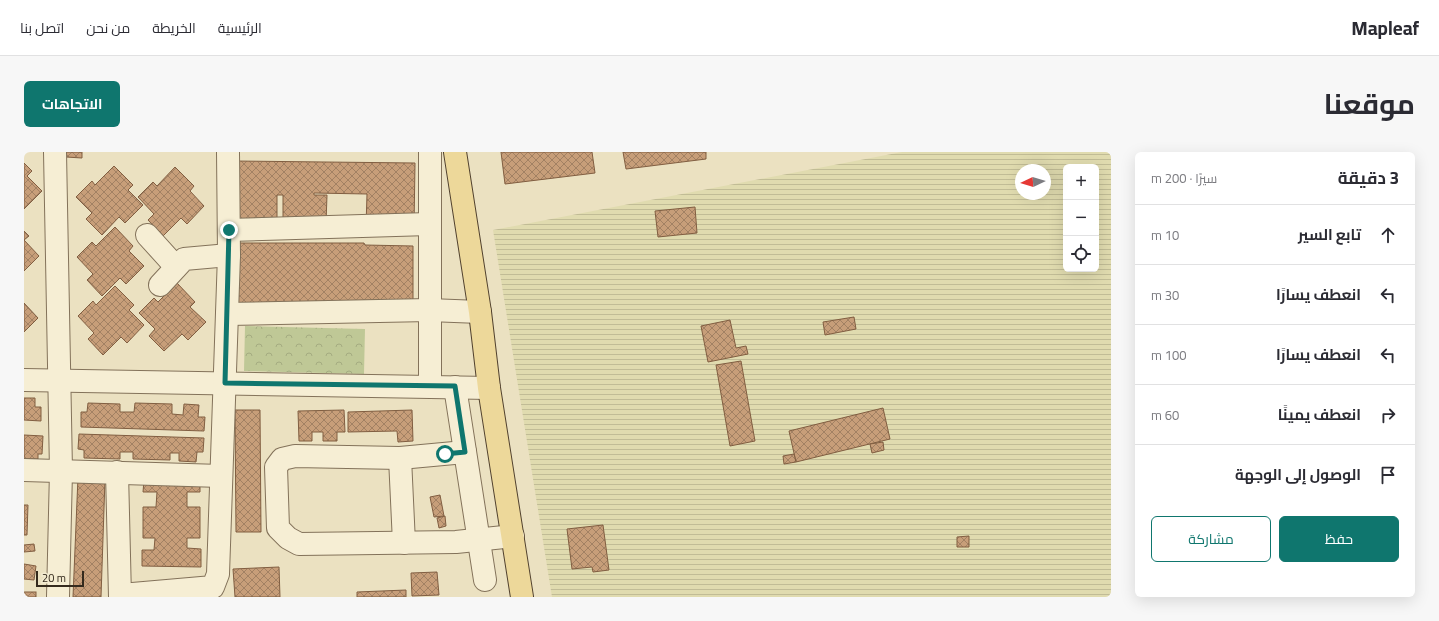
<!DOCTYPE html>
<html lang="ar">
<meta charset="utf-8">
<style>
:root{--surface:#fff;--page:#f7f7f7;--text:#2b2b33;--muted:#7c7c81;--line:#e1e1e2;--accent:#0f766e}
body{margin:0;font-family:Georgia,Cairo,serif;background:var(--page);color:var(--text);direction:rtl}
.controls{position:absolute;right:12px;top:12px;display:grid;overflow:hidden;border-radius:6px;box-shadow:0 4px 16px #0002}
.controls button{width:36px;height:36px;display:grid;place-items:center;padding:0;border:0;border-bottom:1px solid var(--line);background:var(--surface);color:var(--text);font:20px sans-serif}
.compass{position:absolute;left:991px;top:12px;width:36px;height:36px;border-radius:50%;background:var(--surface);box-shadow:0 4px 16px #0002;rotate:266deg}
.scale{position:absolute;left:12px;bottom:10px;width:48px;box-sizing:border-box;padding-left:4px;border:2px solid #342a1d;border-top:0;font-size:11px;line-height:14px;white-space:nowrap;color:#342a1d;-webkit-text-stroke:3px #f3ebd0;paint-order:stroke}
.stop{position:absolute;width:12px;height:12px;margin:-9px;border:3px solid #0f766e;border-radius:50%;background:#fff}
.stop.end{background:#0f766e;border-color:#fff;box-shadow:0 1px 4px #0008}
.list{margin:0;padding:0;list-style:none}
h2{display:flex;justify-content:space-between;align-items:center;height:52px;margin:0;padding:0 16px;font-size:17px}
h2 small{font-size:13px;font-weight:400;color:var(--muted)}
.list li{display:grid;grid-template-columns:26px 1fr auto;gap:12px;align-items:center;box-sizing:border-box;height:60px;padding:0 16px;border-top:1px solid var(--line)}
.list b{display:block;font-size:15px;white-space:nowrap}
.list em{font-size:13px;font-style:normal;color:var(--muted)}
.actions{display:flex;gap:8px;padding:12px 16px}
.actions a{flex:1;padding:9px 0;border:1px solid var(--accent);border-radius:6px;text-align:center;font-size:14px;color:var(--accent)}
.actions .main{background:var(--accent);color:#fff}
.icon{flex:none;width:22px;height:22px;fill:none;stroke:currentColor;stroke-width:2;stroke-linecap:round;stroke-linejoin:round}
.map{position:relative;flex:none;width:1087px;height:445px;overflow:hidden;direction:ltr;border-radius:6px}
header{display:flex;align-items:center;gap:24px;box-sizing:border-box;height:56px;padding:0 20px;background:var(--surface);border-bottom:1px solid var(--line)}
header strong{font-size:19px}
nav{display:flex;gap:22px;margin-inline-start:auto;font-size:14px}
.intro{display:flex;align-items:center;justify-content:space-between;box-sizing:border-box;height:96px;padding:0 24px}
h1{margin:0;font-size:28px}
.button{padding:10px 18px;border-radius:6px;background:var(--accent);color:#fff;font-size:14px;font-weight:700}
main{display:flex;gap:24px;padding:0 24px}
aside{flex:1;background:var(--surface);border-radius:6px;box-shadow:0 4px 16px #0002}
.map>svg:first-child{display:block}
.farmland{fill:url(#farmland-rules);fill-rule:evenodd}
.park{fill:url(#park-crowns)}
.building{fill:url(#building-cross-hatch);stroke:#815e41}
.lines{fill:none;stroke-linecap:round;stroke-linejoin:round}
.minor-casing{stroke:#83725a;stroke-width:24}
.major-casing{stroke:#51412e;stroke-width:24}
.minor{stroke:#f6eed4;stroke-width:22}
.major{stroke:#edd89a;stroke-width:22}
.route{stroke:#0f766e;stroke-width:5}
</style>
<header>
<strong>Mapleaf</strong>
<nav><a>الرئيسية</a><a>الخريطة</a><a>من نحن</a><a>اتصل بنا</a></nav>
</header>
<div class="intro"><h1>موقعنا</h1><a class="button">الاتجاهات</a></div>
<main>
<aside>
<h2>3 دقيقة<small>سيرًا · 200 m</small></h2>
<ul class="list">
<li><svg class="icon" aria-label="ahead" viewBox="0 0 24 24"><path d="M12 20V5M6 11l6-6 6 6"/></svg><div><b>تابع السير</b></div><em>10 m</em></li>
<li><svg class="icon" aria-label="left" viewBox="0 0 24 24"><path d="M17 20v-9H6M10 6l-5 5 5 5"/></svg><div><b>انعطف يسارًا</b></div><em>30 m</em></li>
<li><svg class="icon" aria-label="left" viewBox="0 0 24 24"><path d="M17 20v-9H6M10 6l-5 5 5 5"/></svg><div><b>انعطف يسارًا</b></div><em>100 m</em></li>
<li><svg class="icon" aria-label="right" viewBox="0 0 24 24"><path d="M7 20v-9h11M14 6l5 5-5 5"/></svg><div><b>انعطف يمينًا</b></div><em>60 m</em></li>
<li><svg class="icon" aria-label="arrive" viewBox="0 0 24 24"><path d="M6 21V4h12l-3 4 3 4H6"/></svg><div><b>الوصول إلى الوجهة</b></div></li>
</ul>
<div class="actions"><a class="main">حفظ</a><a>مشاركة</a></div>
</aside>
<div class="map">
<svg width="1087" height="445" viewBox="0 0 1087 445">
<defs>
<pattern id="farmland-rules" width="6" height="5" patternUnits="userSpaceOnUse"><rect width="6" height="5" fill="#e0dbaf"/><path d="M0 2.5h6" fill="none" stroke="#c1bc96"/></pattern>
<pattern id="park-crowns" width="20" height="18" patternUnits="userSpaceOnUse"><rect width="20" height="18" fill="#bfc896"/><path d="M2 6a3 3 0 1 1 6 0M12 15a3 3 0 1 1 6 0" fill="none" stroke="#a5ac81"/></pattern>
<pattern id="building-cross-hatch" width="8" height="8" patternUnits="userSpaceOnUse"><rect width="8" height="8" fill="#c79e79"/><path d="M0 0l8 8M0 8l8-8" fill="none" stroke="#a28163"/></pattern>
</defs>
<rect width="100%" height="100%" fill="#ebe1c1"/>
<!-- farmland -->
<path class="farmland" d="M 878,0 L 1087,0 L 1087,445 L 528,445 L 469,78 ZM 1042,15 L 1072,15 L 1072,117 L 1042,117 ZM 997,18 L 1021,18 L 1021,42 L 997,42 Z"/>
<!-- park -->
<path class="park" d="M 221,174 L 341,177 L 340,222 L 220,219 Z"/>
<!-- building -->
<g class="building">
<path d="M 42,0 L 58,0 L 58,6 L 42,5 Z"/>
<path d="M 477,0 L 568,0 L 571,21 L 481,32 Z"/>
<path d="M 599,0 L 682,0 L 682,7 L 602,17 Z"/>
<path d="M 211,9 L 391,11 L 390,76 L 342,75 L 343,42 L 290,41 L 290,43 L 303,43 L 302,71 L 259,70 L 259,43 L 253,43 L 253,72 L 213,71 Z"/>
<path d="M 0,11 L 8,19 L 3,24 L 18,39 L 0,57 Z"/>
<path d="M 90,14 L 109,33 L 104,38 L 119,53 L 101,71 L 95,65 L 78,83 L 62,67 L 68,61 L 52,45 L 68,29 L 71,33 Z"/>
<path d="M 151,15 L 170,34 L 166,39 L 180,54 L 163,72 L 157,66 L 139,84 L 124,68 L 130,62 L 114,45 L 129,30 L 133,34 Z"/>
<path d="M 671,55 L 673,81 L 634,85 L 631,59 Z"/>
<path d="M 91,75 L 109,94 L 105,99 L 120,114 L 102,132 L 96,126 L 78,144 L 63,128 L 69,122 L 53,105 L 68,90 L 72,94 Z"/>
<path d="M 0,79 L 5,84 L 0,88 L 15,104 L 0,119 Z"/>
<path d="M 215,91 L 340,91 L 341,93 L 389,94 L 389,156 L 214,155 Z"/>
<path d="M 153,131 L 171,150 L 166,155 L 182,170 L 164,188 L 158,182 L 140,199 L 125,184 L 131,177 L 115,161 L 130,146 L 134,150 Z"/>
<path d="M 91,134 L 110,153 L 105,158 L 120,173 L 103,191 L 97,185 L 79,203 L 64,187 L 70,181 L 54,164 L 69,149 L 72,153 Z"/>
<path d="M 0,151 L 14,166 L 0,180 Z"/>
<path d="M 830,165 L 832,177 L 801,183 L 799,170 Z"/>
<path d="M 706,168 L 712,196 L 722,194 L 724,202 L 684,210 L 677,174 Z"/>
<path d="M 717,209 L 731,289 L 706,294 L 692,213 Z"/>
<path d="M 0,246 L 11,246 L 11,255 L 17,255 L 17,269 L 0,268 Z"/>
<path d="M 64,251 L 96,252 L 96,260 L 110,260 L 111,251 L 148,252 L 148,262 L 159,263 L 160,252 L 175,253 L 174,265 L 181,265 L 180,279 L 57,275 L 57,260 L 63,260 Z"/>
<path d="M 859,256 L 866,287 L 772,310 L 765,279 Z"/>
<path d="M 211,258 L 236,258 L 237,380 L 212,380 Z"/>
<path d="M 320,258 L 321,280 L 313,280 L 313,289 L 299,289 L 299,280 L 288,280 L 288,289 L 275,289 L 274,259 Z"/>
<path d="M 388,258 L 389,289 L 374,290 L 373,279 L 324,280 L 324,260 Z"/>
<path d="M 55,282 L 180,286 L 179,300 L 173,300 L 172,310 L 155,309 L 155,301 L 146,301 L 146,308 L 109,307 L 109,300 L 96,300 L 96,307 L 60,306 L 60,298 L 54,297 Z"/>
<path d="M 0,283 L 19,284 L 18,302 L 14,302 L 14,307 L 0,307 Z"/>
<path d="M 859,290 L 860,298 L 848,301 L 846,292 Z"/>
<path d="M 770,302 L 772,310 L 760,312 L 759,304 Z"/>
<path d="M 54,325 L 81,327 L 77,445 L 49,445 Z"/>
<path d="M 120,328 L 176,329 L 176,340 L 163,340 L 163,355 L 176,355 L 176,386 L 163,386 L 163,396 L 177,397 L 177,415 L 118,414 L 118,398 L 130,398 L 131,386 L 119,386 L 119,355 L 132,355 L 133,340 L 119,340 Z"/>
<path d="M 416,343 L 420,364 L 410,365 L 406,345 Z"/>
<path d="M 0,353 L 4,353 L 3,383 L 0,383 Z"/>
<path d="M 421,364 L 422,374 L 415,376 L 413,366 Z"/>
<path d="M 579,373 L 585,418 L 569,420 L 568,415 L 548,417 L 543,377 Z"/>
<path d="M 945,384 L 945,395 L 933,395 L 933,385 Z"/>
<path d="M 10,392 L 11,399 L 0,400 L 0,393 Z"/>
<path d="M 0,412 L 12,414 L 10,428 L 0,427 Z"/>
<path d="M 255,415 L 256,445 L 211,445 L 209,417 Z"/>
<path d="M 413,420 L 415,443 L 388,444 L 387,421 Z"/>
<path d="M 382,438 L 382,445 L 333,445 L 333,440 Z"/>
<rect x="0" y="440" width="12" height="5"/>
</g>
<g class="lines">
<defs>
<g id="minor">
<path d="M 31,0 L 37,319 L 34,445"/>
<path d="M 406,0 L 406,234"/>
<path d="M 205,78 L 405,72"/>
<path d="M 123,83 L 152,115"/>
<path d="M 136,133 L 160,107 L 205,103"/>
<path d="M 203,162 L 405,158 L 456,160"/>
<path d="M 0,228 L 465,236"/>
<path d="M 431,235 L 461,428"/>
<path d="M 441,300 L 376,306 L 271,304 L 258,307 L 252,315 L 254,376 L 264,386 L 275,392 L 432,390 L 489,384"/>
<path d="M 376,306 L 380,391"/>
<path d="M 0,318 L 197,324"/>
<path d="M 93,320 L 96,445"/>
<path d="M 97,443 L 189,435 L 194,422 L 205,103 L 204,0"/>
</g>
<path id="major" d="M 431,0 L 456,160 L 465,236 L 498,445"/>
</defs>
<!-- minor casing -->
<use href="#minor" class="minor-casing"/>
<!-- major casing -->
<use href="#major" class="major-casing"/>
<!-- minor -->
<use href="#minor" class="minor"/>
<!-- major -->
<use href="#major" class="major"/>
</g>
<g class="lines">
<!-- route -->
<path class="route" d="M 205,78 L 201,231 L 431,234 L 441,300 L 421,302"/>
</g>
</svg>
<div class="controls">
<button>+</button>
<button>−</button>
<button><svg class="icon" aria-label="locate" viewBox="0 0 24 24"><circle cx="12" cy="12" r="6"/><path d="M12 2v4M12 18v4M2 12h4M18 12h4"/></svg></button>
</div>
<svg class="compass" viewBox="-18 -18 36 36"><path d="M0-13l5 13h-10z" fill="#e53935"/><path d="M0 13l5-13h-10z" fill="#7c7c81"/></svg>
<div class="scale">20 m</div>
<div class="stop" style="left:421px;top:302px"></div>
<div class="stop end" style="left:205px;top:78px"></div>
</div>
</main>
